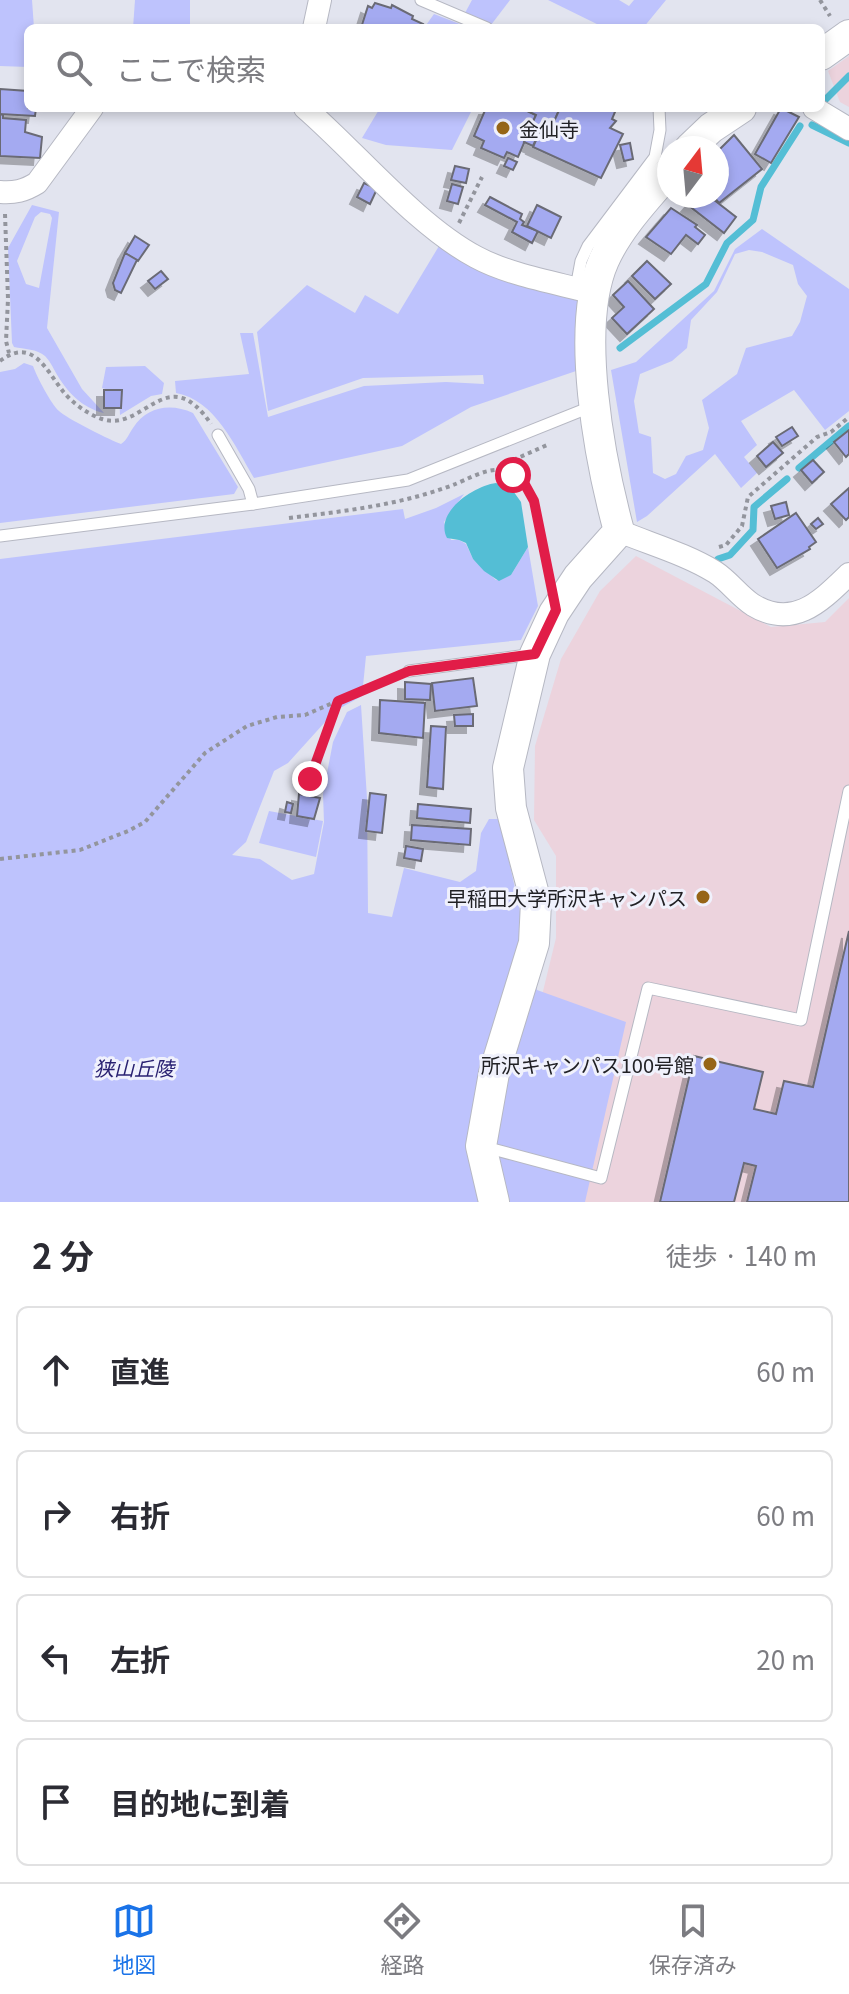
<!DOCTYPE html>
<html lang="ja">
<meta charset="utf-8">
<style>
:root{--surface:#fff;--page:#f7f7f7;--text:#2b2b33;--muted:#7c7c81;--line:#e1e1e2;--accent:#1a73e8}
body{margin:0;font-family:Georgia,"Noto Sans JP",serif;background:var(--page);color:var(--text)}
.compass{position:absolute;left:657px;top:136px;width:72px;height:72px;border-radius:50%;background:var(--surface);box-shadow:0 4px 12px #0003;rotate:16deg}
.stop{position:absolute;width:24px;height:24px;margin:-18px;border:6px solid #e11d48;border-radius:50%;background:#fff}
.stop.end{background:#e11d48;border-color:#fff;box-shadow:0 2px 8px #0008}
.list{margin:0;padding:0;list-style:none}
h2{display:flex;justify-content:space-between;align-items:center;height:104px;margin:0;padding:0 32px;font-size:34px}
h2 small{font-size:26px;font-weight:400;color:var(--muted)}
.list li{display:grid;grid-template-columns:52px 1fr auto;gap:24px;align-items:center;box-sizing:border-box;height:128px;margin:0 16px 16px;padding:0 16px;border:2px solid var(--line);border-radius:12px}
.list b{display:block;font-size:30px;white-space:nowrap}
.list em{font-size:26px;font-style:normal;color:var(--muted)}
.icon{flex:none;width:44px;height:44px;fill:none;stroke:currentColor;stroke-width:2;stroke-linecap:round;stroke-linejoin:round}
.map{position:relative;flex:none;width:849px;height:1202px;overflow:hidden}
.search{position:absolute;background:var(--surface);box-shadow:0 4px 12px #0003;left:24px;right:24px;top:24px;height:88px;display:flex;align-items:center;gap:20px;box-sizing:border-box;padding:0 28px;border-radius:12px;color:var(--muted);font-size:30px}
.sheet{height:680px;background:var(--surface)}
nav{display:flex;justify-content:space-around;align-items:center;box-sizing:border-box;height:112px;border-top:2px solid var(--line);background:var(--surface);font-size:22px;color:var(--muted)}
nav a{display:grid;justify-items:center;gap:4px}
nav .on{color:var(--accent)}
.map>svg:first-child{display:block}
.education{fill:#ecd3dd}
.green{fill:#bec3fd;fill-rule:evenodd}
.water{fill:#54bed5}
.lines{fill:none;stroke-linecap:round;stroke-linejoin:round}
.stream{stroke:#54bed5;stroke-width:7}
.building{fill:#a4aaf1;stroke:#6a6b75;stroke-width:2;filter:url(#shadow)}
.lane-casing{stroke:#b6b8c3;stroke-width:13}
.street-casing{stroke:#b6b8c3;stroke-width:24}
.secondary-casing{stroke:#b6b8c3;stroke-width:32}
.path{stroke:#93959d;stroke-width:4;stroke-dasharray:4 4;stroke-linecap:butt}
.lane{stroke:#fff;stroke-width:11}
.street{stroke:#fff;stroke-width:22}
.secondary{stroke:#fff;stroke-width:30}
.route{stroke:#e11d48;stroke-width:10}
.poi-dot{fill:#966517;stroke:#f0f1fc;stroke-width:3}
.labels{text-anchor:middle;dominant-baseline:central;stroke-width:6;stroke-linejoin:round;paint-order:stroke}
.poi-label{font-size:20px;fill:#212125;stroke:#f0f1fc;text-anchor:end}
.park-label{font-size:20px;font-style:italic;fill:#292171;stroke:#f0f1fc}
</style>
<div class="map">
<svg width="849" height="1202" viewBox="0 0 849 1202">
<defs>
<filter id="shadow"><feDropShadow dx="-7" dy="7" stdDeviation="0" flood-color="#0004"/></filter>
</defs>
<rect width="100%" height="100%" fill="#e2e4ef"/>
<!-- education -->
<g class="education">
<path d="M 849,56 L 849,107 L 840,102 L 828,71 Z"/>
<path d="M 636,556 L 771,627 L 825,622 L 849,598 L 849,1202 L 517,1202 L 535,1024 L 556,938 L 556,856 L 534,820 L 535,746 L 561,659 L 600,591 Z"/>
</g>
<!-- green -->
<g class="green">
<path d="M 0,0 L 32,0 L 34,28 L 28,28 L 28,67 L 0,66 Z"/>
<path d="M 135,0 L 190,0 L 190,28 L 133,28 Z"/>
<path d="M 472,0 L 510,0 L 491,25 L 465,13 Z"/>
<path d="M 548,0 L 619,0 L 629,6 L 634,0 L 666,0 L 643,28 L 605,28 Z"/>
<path d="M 434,14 L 470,28 L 471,28 L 424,28 Z"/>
<path d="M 380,108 L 473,108 L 452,150 L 386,145 L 362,138 Z"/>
<path d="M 32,205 L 59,212 L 47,328 L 82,389 L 104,413 C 82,408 67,392 56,373 C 53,367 49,360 45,356 C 37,349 24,349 14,347 L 12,343 L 8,248 ZM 41,212 L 50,214 L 52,218 L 39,288 L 26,284 L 17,261 L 35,217 Z"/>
<path d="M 762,229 L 849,289 L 849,411 L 825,430 L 794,390 L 741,421 L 757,445 L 744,457 L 757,473 L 741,488 L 715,454 L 647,516 L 637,522 L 611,370 L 636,362 L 714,291 L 735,249 ZM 749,250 L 762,252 L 793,265 L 798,284 L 807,296 L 800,322 L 792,336 L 746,348 L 737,374 L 702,400 L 709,428 L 703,450 L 686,456 L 676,474 L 665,479 L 653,473 L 651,437 L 639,433 L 634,401 L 640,374 L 672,361 L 687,348 L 691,320 L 717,292 L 735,254 Z"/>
<path d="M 439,246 L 577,298 L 582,308 L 576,371 L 471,407 L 402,446 L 254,478 C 235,446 215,400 176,393 L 175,381 L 249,374 L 240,333 L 253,333 L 268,417 L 364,386 L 446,382 L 484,384 L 483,375 L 363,378 L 268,411 L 257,332 L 307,285 L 355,313 L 365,295 L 398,314 Z"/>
<path d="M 24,363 L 33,366 C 37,377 51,404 59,411 C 64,417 114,442 121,444 C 128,439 128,435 133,428 C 147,406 171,403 193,413 L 238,487 L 234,494 L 0,523 L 0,372 L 15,369 Z"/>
<path d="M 145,366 L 164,383 L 162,394 L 151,396 L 120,415 L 119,393 L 102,388 L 106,367 Z"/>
<path d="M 464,494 L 444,522 L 451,540 L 459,540 L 466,544 L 473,559 L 496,580 L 511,575 L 528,547 L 538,606 L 521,640 L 366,656 L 362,696 L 335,711 L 288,763 L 274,771 L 246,842 L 232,855 L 260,859 L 292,880 L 314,874 L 324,822 L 323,794 L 333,742 L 347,712 L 361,705 L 367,798 L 368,913 L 392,917 L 404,868 L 460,882 L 476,871 L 481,833 L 489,819 L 500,819 L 537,990 L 626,1022 L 585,1202 L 0,1202 L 0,559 L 403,509 L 405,519 L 436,508 Z"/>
<path d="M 269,811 L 323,821 L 316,857 L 259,843 Z"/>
</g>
<!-- water -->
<path class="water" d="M 496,483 L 511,488 L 521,502 L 528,547 L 511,575 L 499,581 L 484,571 L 473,559 L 466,543 L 459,540 L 447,538 C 434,513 473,486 496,483 Z"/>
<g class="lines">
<!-- stream -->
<g class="stream">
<path d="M 826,99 L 849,76"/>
<path d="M 812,125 L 849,143"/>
<path d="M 620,348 L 706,284 L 727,243 L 753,220 L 761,187 L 800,126"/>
<path d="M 799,468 L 849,426"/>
<path d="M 718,559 L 730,555 L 753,530 L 754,507 L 787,479"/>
</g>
</g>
<!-- building -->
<g class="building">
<path d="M 375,3 L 391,8 L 392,5 L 413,16 L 412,19 L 423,24 L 421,28 L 361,28 L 368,6 L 372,8 Z"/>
<path d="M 0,89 L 28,91 L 28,108 L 36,108 L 35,116 L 0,114 Z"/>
<path d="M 486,108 L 521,108 L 536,115 L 518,157 L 507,152 L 504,158 L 481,148 L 484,141 L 474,136 Z"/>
<path d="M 521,108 L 560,108 L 553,124 L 545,120 L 540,130 L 531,126 L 536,115 Z"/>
<path d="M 560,108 L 608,108 L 615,112 L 612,119 L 616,121 L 610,128 L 623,134 L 601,178 L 533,147 L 545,120 L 553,124 Z"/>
<path d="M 781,108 L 799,117 L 771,163 L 755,154 Z"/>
<path d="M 0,114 L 3,115 L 3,118 L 26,120 L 25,132 L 42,137 L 40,158 L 0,156 Z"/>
<path d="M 531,126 L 540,130 L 533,146 L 524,142 Z"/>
<path d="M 734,135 L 762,169 L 719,203 L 713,196 L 717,196 L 717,152 Z"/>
<path d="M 630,143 L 633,159 L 624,161 L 620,145 Z"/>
<path d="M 508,158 L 517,162 L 513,170 L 504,166 Z"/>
<path d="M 455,166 L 469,169 L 466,183 L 451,180 Z"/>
<path d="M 364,183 L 377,189 L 370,204 L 357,197 Z"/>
<path d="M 452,184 L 463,187 L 458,204 L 447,201 Z"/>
<path d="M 696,196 L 709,196 L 736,217 L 724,233 L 688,205 Z"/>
<path d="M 490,197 L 522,214 L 520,219 L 524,222 L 522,225 L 538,231 L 532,243 L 512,232 L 517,222 L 485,205 Z"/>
<path d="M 537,205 L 561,217 L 551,238 L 527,226 Z"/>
<path d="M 671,208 L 697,225 L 695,227 L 705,235 L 698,244 L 686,235 L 671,254 L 646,237 Z"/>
<path d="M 135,236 L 149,245 L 138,261 L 125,253 Z"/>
<path d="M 125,253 L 137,260 L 121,293 L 115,290 L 113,283 Z"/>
<path d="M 647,261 L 671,284 L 655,299 L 632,276 Z"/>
<path d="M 161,271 L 168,279 L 155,289 L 148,281 Z"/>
<path d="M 628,281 L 654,309 L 627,334 L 612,318 L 624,307 L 613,295 Z"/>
<path d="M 104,390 L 122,390 L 121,408 L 104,408 Z"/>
<path d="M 792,427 L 798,436 L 782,446 L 776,437 Z"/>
<path d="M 849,430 L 849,454 L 846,457 L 834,442 Z"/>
<path d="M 773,442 L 783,453 L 766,467 L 757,456 Z"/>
<path d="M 813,460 L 824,472 L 812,483 L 801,470 Z"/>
<path d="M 849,488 L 849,517 L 846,520 L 831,504 Z"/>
<path d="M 786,502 L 789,515 L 775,519 L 771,506 Z"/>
<path d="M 796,513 L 816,542 L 809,547 L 810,549 L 777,568 L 758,539 Z"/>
<path d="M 818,518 L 823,524 L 816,529 L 811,524 Z"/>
<path d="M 473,678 L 477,706 L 435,711 L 432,683 Z"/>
<path d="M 405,682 L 431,684 L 430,700 L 405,699 Z"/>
<path d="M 380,700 L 425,703 L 423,738 L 379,733 Z"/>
<path d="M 473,714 L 473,726 L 455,726 L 454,715 Z"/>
<path d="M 431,726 L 446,727 L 443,789 L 427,787 Z"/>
<path d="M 370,793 L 386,795 L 382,833 L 366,831 Z"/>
<path d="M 299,794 L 320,798 L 314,819 L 297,816 Z"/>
<path d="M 287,802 L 293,804 L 291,813 L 285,812 Z"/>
<path d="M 418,804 L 471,809 L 470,823 L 417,818 Z"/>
<path d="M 412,825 L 471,829 L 470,845 L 411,840 Z"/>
<path d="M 406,846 L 423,849 L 421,861 L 404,858 Z"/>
<path d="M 849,931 L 849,1202 L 747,1202 L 756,1166 L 744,1163 L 734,1202 L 660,1202 L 694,1056 L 763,1072 L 754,1109 L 776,1114 L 784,1081 L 813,1087 Z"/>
</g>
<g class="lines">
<defs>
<g id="lane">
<path d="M 421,0 L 487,28"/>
<path d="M 576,288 L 581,261 L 588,246 L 655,157 L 660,130 L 659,108"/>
<path d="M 218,435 L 249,489 L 253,504"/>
<path d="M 0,536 L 253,504 L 408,480 L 593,406"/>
<path d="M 409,671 L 534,654"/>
<path d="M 485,1147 L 601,1178 L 648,988 L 801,1020 L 849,791"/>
</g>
<g id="street">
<path d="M 314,28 L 320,0"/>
<path d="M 305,108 C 358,154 416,225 476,257 C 509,275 557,283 594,293"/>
<path d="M 814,108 L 849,129"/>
<path d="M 0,192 C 15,193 24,191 37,183 L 92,108"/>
<path d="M 619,531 C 650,544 686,554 715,572 C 729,581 739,596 753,605 C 794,630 822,600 849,574"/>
</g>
<g id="secondary">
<path d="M 821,55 L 849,35"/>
<path d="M 690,148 L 711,128 L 741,108"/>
<path d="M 494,1202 L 481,1146 L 494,1073 L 534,943 L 536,902 L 511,808 L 508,768 L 535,654 L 554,613 L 578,577 L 619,531 C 600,461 574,327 604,260 C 619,227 645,200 669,172"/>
</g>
</defs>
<!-- lane casing -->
<use href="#lane" class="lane-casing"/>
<!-- street casing -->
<use href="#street" class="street-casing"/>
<!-- secondary casing -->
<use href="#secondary" class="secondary-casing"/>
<!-- path -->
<g class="path">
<path d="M 820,0 L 830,16"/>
<path d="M 5,214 L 8,299 L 6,341 L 9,353"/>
<path d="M 459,223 L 482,177"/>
<path d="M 0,361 C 32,337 45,368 62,390 C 71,402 87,414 102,419 C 144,433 167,359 211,424"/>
<path d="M 501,470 L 511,461 L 547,445"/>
<path d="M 289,518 C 345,511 400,505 453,485 C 466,480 486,468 501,470 C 514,472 523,482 530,491 L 548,572"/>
<path d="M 719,547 L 726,545 L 742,526 L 748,497 L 817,437 L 831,432 L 849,417"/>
<path d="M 310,779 L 337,702"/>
<path d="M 0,859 L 80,850 L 128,831 L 145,822 L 205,753 L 247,726 L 277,717 L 305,715 L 395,676"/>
</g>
<!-- lane -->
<use href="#lane" class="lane"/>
<!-- street -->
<use href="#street" class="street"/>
<!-- secondary -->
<use href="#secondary" class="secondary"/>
</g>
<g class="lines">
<!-- route -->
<path class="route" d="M 310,779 L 338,701 L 409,671 L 535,654 L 556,610 L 534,501 L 523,481 L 513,475"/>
</g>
<!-- markers -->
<g class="poi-dot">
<circle cx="503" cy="128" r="8"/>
<circle cx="703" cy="897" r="8"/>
<circle cx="710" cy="1064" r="8"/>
</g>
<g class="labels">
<!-- poi labels -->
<g class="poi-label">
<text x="519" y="128" text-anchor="start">金仙寺</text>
<text x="687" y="897">早稲田大学所沢キャンパス</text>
<text x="694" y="1064">所沢キャンパス100号館</text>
</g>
<!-- park labels -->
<g class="park-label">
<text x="134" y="1067">狭山丘陵</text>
</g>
</g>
</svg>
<svg class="compass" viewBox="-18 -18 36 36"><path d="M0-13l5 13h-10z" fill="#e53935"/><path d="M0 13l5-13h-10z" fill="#7c7c81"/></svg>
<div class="stop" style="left:513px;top:475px"></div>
<div class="stop end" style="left:310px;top:779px"></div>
<div class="search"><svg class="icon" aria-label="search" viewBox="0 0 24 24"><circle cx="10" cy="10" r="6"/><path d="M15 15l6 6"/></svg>ここで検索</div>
</div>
<section class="sheet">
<h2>2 分<small>徒歩 · 140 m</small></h2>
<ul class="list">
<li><svg class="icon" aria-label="ahead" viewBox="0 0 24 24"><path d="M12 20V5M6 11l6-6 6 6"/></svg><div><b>直進</b></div><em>60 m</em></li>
<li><svg class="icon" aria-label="right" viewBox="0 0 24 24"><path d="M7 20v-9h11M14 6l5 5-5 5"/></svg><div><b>右折</b></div><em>60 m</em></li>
<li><svg class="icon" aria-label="left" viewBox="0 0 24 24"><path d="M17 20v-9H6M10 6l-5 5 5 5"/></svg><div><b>左折</b></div><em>20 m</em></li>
<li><svg class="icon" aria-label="arrive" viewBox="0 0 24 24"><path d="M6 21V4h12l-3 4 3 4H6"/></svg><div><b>目的地に到着</b></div></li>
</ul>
</section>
<nav>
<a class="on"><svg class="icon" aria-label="map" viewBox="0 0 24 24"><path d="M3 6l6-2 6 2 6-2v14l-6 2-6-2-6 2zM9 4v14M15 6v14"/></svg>地図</a>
<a><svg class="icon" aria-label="directions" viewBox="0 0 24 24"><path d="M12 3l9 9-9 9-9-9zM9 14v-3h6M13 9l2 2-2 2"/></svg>経路</a>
<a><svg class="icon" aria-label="saved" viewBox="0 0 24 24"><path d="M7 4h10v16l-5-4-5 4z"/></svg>保存済み</a>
</nav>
